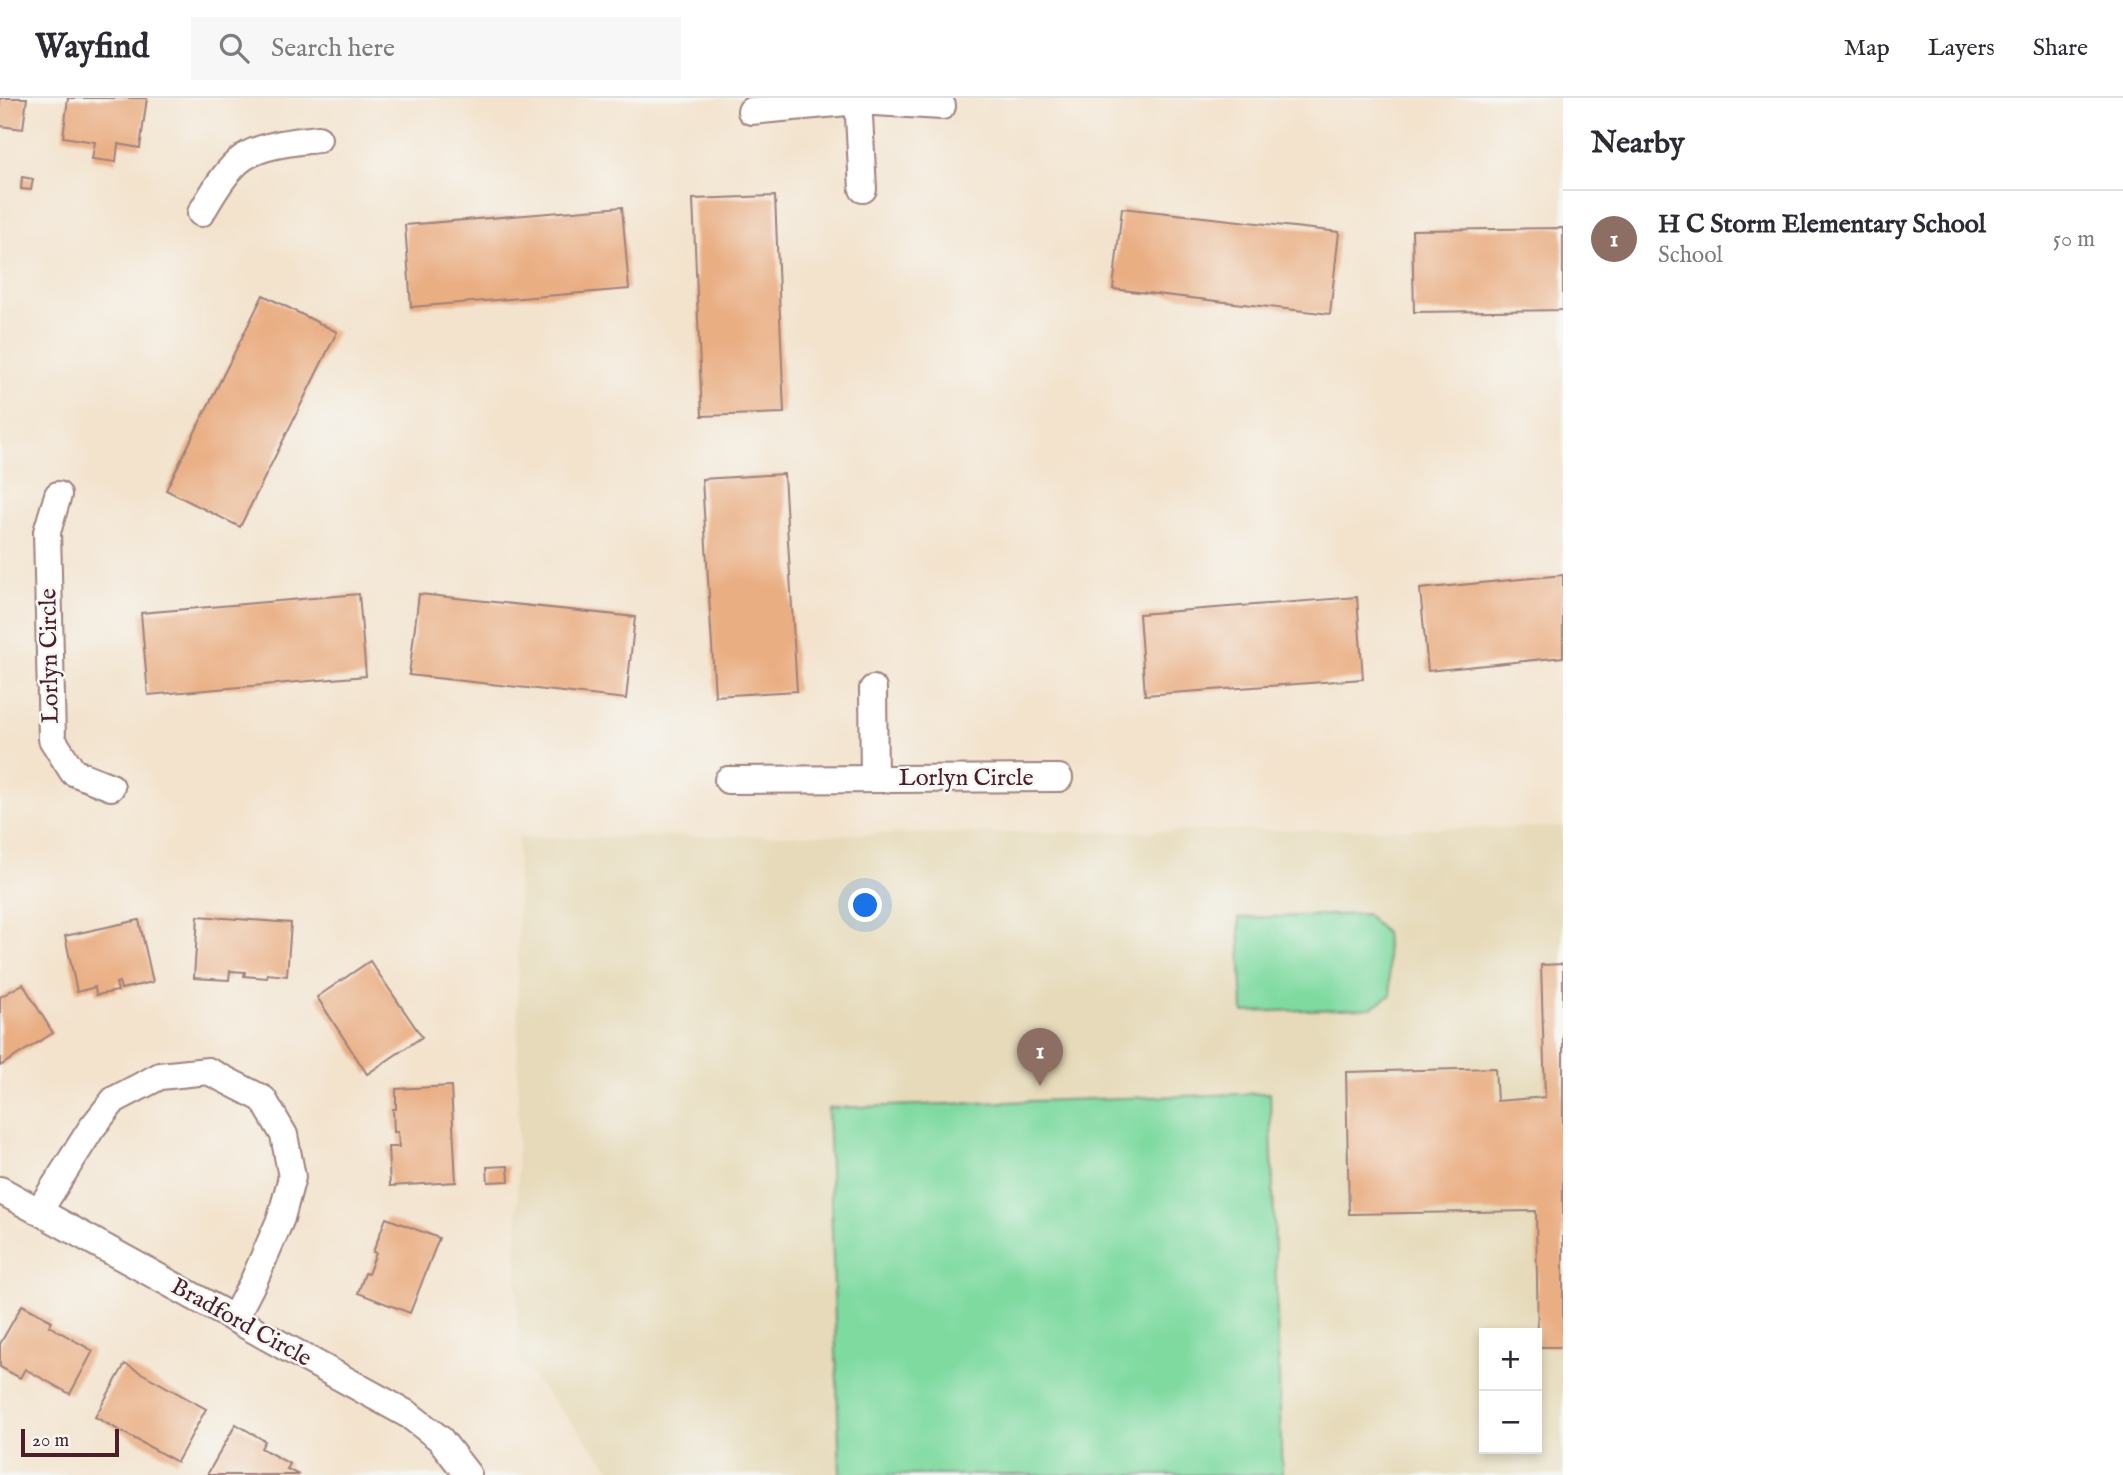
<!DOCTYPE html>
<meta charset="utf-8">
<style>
:root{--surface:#fff;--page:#f7f7f7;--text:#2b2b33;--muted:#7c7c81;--line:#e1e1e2;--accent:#1a73e8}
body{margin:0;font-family:"IM FELL English",serif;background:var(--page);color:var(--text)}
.controls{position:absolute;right:21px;bottom:21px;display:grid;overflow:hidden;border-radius:0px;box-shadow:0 4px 10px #0003}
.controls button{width:63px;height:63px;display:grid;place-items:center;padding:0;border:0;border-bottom:2px solid var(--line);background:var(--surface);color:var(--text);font:35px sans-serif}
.scale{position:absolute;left:21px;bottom:18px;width:98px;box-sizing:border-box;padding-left:7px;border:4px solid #4a1f2b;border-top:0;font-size:19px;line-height:24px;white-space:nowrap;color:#4a1f2b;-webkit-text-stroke:5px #f6f6f2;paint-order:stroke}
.you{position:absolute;left:866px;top:808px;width:24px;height:24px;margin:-18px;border:5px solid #fff;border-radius:50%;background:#1a73e8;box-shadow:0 0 0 10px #1a73e833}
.badge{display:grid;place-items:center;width:46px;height:46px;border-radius:50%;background:var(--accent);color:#fff;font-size:23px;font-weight:700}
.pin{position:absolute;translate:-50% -58px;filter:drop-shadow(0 2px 4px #0008)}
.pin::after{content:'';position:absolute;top:37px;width:24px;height:21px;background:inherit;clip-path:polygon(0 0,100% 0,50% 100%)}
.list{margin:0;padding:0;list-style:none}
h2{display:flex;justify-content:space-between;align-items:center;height:91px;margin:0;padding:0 28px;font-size:30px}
h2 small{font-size:23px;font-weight:400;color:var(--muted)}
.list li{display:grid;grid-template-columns:46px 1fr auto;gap:21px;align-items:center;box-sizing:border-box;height:98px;padding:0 28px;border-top:2px solid var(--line)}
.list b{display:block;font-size:26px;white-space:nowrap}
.list p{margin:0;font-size:23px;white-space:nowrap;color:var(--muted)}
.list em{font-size:23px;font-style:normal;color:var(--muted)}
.icon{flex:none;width:38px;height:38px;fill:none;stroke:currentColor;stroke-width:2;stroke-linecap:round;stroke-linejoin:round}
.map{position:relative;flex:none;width:1563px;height:1377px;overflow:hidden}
header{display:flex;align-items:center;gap:42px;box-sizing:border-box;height:98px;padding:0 35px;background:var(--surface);border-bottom:2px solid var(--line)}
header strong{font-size:33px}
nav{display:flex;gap:38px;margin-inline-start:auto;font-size:24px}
.search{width:490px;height:63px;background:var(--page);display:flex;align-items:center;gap:18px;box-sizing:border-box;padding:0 24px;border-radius:0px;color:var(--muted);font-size:26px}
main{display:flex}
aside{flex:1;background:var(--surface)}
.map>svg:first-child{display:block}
.built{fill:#e6daba;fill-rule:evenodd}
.green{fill:#7fdaa0;stroke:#647c66;stroke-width:2}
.building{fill:#eaae83}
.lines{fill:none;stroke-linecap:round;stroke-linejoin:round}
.street-casing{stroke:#9e817c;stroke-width:30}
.street{stroke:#fff;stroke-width:26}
.labels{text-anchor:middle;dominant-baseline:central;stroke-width:5;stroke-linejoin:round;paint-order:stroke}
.street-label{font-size:24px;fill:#4a1f2b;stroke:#f6f6f2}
</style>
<header>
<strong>Wayfind</strong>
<div class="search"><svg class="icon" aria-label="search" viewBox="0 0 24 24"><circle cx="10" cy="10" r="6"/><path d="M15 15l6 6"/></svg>Search here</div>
<nav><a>Map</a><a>Layers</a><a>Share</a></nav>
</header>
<main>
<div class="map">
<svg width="1563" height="1377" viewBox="0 0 1563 1377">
<rect width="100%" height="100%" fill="#f6f6f2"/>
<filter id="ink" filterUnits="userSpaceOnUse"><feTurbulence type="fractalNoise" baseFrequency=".0143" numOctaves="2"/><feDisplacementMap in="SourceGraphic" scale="14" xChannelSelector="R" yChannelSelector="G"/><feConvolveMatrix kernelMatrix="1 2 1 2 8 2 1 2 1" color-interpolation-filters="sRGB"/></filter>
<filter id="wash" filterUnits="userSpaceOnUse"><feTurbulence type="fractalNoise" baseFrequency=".00686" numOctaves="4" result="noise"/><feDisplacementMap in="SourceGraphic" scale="28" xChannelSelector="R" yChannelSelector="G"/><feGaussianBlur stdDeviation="1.57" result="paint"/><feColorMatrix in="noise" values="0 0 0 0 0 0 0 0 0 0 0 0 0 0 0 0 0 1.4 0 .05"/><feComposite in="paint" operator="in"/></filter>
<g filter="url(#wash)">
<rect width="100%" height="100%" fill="#f3e3cd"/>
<!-- built -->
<path class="built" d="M 1563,729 L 1563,1377 L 616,1377 L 517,1261 L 518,740 ZM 1484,1235 L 1537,1235 L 1537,1351 L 1484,1351 Z"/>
<!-- green -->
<g class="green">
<path d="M 1366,816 L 1385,835 L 1391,897 L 1371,910 L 1243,914 L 1239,820 Z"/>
<path d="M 1270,995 L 1282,1377 L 840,1377 L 828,1010 Z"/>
</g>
<g id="blocks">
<!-- building -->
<g class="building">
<path d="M 0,0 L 27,0 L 23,31 L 0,28 Z"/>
<path d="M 68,0 L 147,0 L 140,50 L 118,46 L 116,64 L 92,61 L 95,44 L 63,39 Z"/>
<path d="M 22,79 L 33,81 L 31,92 L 21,91 Z"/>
<path d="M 775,98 L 784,315 L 702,318 L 693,101 Z"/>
<path d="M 622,109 L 629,191 L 411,209 L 405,127 Z"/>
<path d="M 1122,110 L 1339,134 L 1330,216 L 1113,191 Z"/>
<path d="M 1563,130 L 1563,212 L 1414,214 L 1412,132 Z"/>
<path d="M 263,197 L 337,234 L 240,429 L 166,392 Z"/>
<path d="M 784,376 L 797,593 L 715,598 L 702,381 Z"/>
<path d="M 1563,477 L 1563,559 L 1428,573 L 1420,491 Z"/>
<path d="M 359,496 L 366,578 L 148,597 L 141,515 Z"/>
<path d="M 419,496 L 635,519 L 626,601 L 409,577 Z"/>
<path d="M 1357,499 L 1363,581 L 1145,597 L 1139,516 Z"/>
<path d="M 198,818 L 291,825 L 287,878 L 267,876 L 267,880 L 244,878 L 245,874 L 230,873 L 229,882 L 194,880 Z"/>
<path d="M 139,822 L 153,884 L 121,891 L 119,884 L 116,885 L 118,893 L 96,897 L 95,889 L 77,894 L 65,838 Z"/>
<path d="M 370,863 L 422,939 L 367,976 L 317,899 Z"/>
<path d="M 1563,866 L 1563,1249 L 1538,1249 L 1536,1113 L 1349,1116 L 1346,974 L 1495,970 L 1497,1003 L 1545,999 L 1541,867 Z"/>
<path d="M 23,886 L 53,935 L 0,968 L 0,899 Z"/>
<path d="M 451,988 L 456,1084 L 390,1088 L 388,1049 L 399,1049 L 398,1034 L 394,1034 L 393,1011 L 396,1011 L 396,991 Z"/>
<path d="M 508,1068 L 509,1083 L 488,1084 L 487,1069 Z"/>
<path d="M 386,1120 L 439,1140 L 410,1215 L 358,1195 L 365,1175 L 368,1176 L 376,1155 L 373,1154 Z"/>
<path d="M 22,1207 L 52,1223 L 49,1228 L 93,1253 L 70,1296 L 25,1271 L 20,1280 L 0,1269 L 0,1246 Z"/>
<path d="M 125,1266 L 206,1311 L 177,1364 L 95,1319 Z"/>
<path d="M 236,1326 L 265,1343 L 261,1350 L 290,1366 L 287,1371 L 299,1377 L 207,1377 Z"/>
</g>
</g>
</g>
<g filter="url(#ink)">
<use href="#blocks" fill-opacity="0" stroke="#9e817c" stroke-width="2"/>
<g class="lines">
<defs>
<g id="street">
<path d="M 858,0 L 863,91"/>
<path d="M 751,13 L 858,3 L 942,8"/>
<path d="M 201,115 C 212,97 226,71 244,59 C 264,46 295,44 318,41"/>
<path d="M 58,397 L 47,434 L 52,641 L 73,674 L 111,689"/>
<path d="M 873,591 L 874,680"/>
<path d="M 728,682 L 1059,680"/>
<path d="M 0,1092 L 409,1317 L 440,1341 L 468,1377"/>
<path d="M 39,1113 L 91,1031 L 114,1002 L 160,978 L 208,973 L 263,1001 L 284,1037 L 292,1079 L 281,1120 L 254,1182 L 234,1221"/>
</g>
</defs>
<!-- street casing -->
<use href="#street" class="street-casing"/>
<!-- street -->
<use href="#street" class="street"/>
</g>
</g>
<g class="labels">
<!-- street labels -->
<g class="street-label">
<text transform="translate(50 558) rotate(-91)">Lorlyn Circle</text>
<text x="966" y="680">Lorlyn Circle</text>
<text transform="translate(241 1225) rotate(29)">Bradford Circle</text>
</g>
</g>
</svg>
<div class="controls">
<button>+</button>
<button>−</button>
</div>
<div class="scale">20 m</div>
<div class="you"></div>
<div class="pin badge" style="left:1040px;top:988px;background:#8d6e63">1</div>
</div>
<aside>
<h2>Nearby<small></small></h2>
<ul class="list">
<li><span class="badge" style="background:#8d6e63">1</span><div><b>H C Storm Elementary School</b><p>School</p></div><em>50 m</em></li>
</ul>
</aside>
</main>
